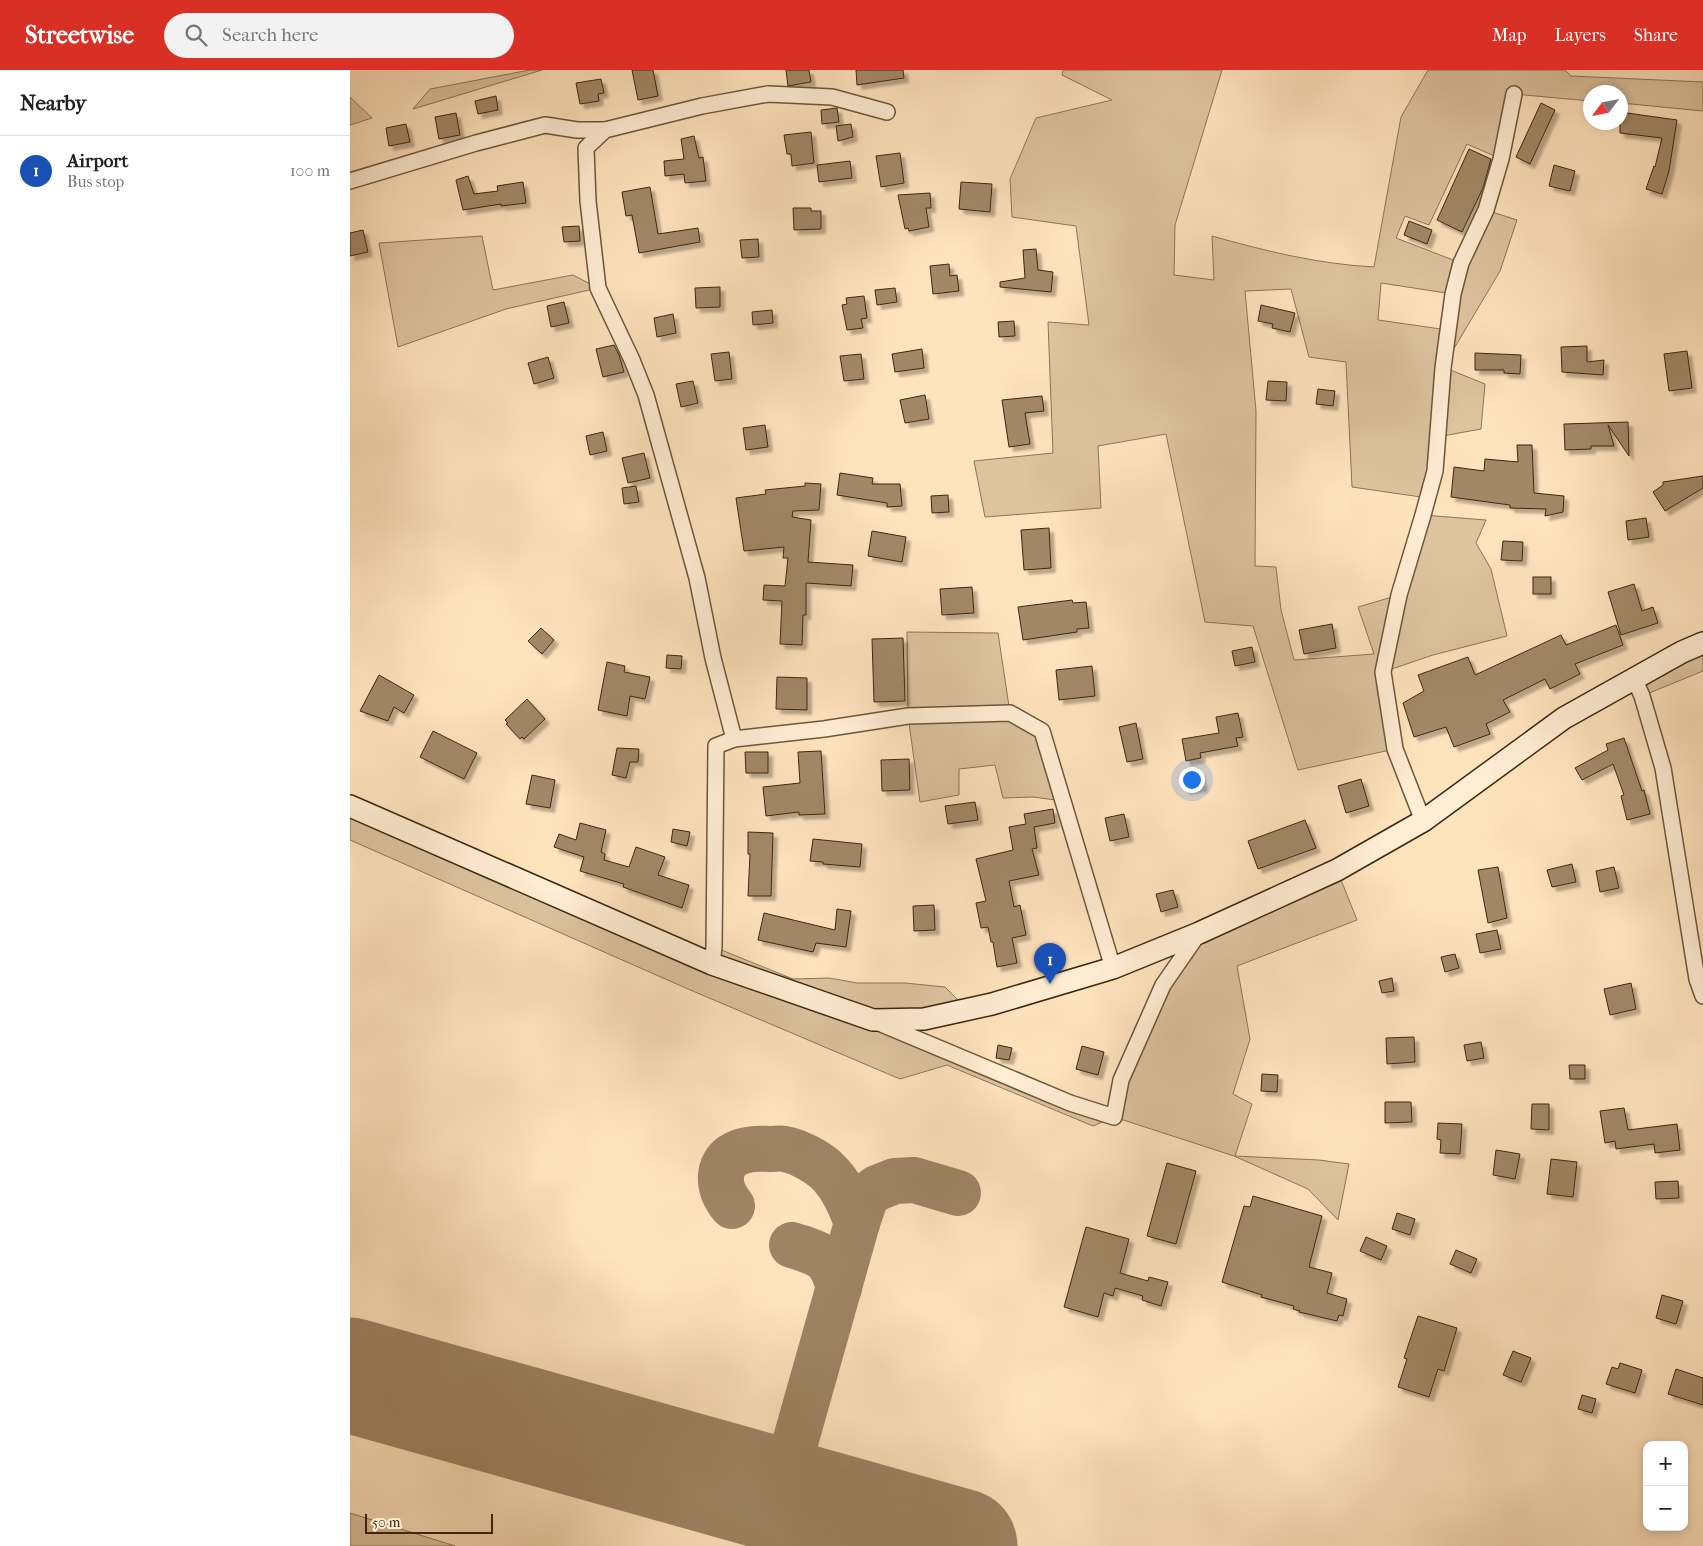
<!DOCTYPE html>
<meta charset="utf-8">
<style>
:root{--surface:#fff;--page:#f2f2f2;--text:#222;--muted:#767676;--line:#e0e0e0;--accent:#d93025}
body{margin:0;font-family:"IM FELL French Canon",serif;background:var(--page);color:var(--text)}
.controls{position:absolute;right:15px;bottom:15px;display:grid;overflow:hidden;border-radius:10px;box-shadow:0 2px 8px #0003}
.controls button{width:45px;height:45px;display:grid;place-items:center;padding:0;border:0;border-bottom:1px solid var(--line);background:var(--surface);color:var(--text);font:25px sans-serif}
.compass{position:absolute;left:1233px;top:15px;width:45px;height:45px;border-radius:50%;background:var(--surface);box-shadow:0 2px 8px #0003;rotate:238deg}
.scale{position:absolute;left:15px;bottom:12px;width:128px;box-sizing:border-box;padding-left:5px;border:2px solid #3f260c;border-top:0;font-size:14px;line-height:18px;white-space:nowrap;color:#3f260c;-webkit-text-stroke:4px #ffedd4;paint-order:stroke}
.you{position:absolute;left:841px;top:709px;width:18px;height:18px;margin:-12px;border:4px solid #fff;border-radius:50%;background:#1a73e8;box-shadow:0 0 0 8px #1a73e833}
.badge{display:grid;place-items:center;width:32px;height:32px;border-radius:50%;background:var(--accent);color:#fff;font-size:16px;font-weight:700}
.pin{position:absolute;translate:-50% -41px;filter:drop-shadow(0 1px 2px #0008)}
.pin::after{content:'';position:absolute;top:26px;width:18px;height:15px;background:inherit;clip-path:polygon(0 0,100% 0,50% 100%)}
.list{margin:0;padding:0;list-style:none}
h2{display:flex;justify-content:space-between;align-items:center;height:65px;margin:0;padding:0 20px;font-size:21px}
h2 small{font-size:16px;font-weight:400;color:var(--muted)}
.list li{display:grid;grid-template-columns:32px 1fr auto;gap:15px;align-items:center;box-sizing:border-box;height:70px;padding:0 20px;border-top:1px solid var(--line)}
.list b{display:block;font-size:19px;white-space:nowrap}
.list p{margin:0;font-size:16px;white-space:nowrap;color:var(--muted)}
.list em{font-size:16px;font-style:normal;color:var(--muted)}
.icon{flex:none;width:28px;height:28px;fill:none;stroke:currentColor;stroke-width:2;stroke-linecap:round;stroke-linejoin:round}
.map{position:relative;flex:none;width:1353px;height:1476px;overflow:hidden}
header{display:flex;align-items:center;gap:30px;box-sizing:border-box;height:70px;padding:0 25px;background:var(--accent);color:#fff}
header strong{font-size:24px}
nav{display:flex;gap:28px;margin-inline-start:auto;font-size:18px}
.search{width:350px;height:45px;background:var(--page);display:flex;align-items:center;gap:12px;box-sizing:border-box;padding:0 18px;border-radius:28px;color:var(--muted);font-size:19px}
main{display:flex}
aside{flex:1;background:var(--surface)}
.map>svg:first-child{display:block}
.green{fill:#dec39f;stroke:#8e7456;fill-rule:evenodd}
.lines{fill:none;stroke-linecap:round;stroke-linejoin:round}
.taxiway{stroke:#9f8464;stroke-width:46}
.runway{stroke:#9f8464;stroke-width:115}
.building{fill:#a38868;stroke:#3f260c;filter:url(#shadow)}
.minor-casing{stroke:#6f5538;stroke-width:18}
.secondary-casing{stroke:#3f260c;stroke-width:24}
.minor{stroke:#ffedd4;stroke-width:15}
.secondary{stroke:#ffedd4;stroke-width:21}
</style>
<header>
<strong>Streetwise</strong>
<div class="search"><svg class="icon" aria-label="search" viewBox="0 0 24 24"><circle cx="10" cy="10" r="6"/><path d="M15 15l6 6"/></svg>Search here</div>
<nav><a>Map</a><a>Layers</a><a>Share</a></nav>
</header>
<main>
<aside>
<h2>Nearby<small></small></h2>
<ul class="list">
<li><span class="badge" style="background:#1a4fb4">1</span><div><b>Airport</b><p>Bus stop</p></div><em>100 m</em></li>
</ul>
</aside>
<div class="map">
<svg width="1353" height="1476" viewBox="0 0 1353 1476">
<defs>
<filter id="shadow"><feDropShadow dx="4.5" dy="4.5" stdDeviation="1" flood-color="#0004"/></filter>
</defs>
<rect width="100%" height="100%" fill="#ffe3bd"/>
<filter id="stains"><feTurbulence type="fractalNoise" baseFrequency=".004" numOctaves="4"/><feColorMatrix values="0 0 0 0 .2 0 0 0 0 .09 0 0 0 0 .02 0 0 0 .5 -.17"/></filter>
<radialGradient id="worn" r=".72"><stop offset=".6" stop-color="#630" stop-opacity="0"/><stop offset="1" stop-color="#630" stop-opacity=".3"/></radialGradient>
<!-- green -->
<g class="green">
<path d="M 180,0 L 192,0 L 63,39 L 80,19 Z"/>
<path d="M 713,0 L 872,0 L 825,155 L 824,205 L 864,210 L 862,166 C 915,181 968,194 1024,197 L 1051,47 L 1078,0 L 1215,0 L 1221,6 L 1353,12 L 1353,41 L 1271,33 L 1270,22 L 1240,22 L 1240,31 L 1164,24 L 1151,89 L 1117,74 L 1079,155 L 1055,146 L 1046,168 L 1111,193 L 1136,140 L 1167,150 L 1150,201 L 1093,297 L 1135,314 L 1131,359 L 1087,367 L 1078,428 L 1002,417 L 996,292 L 959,287 L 941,219 L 895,221 L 906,341 L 905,496 L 926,497 L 931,540 L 944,590 L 1024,584 L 1008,537 L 1049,525 L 1073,445 L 1136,450 L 1126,473 L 1141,499 L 1157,566 L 1083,585 L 1033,602 L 1045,679 L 948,700 L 903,556 L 855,552 L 816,364 L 748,376 L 751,438 L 635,447 L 624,391 L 703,383 L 698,252 L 739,255 L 726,156 L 662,147 L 660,109 L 686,48 L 762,30 L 712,5 ZM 1031,213 L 1103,224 L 1098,260 L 1028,250 Z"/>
<path d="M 0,27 L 22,48 L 0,55 Z"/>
<path d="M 132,166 L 143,220 L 223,205 L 248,218 L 156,239 L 48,277 L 29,173 Z"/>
<path d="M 557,562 L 648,563 L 660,643 L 692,661 L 713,731 L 683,727 L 653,728 L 645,695 L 609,699 L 609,725 L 570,732 L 558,646 Z"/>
<path d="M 1353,573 L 1353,601 L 1292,626 L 1284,608 Z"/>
<path d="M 0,736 L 362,893 L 364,877 L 443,909 L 479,908 L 507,913 L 555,913 L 595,917 L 618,940 L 525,950 L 764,1047 L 813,915 L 849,863 L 987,800 L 1007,850 L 887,896 L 900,969 L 883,1024 L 902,1034 L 885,1086 L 969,1090 L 999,1094 L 988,1150 L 958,1119 L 884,1086 L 764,1047 L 743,1056 L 597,995 L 550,1009 L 338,919 L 0,770 Z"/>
<path d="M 0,1443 L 105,1476 L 0,1476 Z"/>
</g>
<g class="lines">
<!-- taxiway -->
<g class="taxiway">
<path d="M 382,1136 C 374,1126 370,1117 371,1105 C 374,1080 400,1078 420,1079 C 425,1079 430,1078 435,1079 C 449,1082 466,1091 476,1100 C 492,1115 500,1134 507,1153 L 439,1394 C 444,1430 461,1432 492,1443"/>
<path d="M 507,1153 L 516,1126 L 527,1118 L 545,1111 L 564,1110 L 608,1123"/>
<path d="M 442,1175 C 472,1185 480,1185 489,1218"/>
<path d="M 392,1415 C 414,1415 425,1411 439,1394"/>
</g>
<!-- runway -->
<path class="runway" d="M 0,1305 L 610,1476"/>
</g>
<!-- building -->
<g class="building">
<path d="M 282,0 L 303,0 L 308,26 L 288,30 Z"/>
<path d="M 436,0 L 459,0 L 461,12 L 438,16 Z"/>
<path d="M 506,0 L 553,0 L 554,8 L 507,15 Z"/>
<path d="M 251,9 L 254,23 L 248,24 L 249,31 L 230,34 L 226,13 Z"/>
<path d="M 146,26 L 148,40 L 128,44 L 125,31 Z"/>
<path d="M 1191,33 L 1205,40 L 1180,94 L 1166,87 Z"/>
<path d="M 487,38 L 489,52 L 472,54 L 471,40 Z"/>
<path d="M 1270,42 L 1327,50 L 1319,101 L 1312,124 L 1296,119 L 1304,96 L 1305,97 L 1312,68 L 1270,63 Z"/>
<path d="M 106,43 L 110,65 L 89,69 L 85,47 Z"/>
<path d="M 56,54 L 60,72 L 39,76 L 36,58 Z"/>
<path d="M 501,54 L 503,67 L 488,71 L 486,56 Z"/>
<path d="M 461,62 L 464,93 L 442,96 L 441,84 L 437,84 L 434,65 Z"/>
<path d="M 344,66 L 349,88 L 353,87 L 356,111 L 335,113 L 334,104 L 315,106 L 314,91 L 334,89 L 331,69 Z"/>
<path d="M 1119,79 L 1141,89 L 1133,118 L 1112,162 L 1087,150 Z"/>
<path d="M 550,83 L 554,113 L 531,117 L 526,86 Z"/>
<path d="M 500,91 L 502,108 L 469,112 L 467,95 Z"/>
<path d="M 1204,95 L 1225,101 L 1220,121 L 1199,116 Z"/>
<path d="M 118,106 L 124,124 L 148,121 L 147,116 L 173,112 L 176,133 L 151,136 L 151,134 L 113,140 L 106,110 Z"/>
<path d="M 611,112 L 642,114 L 640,142 L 609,139 Z"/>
<path d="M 300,117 L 308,164 L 348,158 L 350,172 L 289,183 L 282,145 L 276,146 L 272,122 Z"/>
<path d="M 580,123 L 581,138 L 576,138 L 579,157 L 559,161 L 558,158 L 555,159 L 548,125 Z"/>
<path d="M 443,138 L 461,138 L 461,141 L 471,141 L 471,159 L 444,160 Z"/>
<path d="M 1059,151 L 1082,160 L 1077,174 L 1054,165 Z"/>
<path d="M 229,156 L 230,171 L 214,172 L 212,157 Z"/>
<path d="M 13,160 L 18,182 L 0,186 L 0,163 Z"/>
<path d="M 408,169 L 409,187 L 392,188 L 390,170 Z"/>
<path d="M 686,179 L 688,200 L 703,202 L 701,222 L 650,217 L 650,212 L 675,208 L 673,180 Z"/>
<path d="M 599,194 L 600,206 L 607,205 L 609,221 L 583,224 L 580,196 Z"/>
<path d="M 370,217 L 370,237 L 346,238 L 345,218 Z"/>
<path d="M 545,218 L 547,232 L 527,235 L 525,220 Z"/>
<path d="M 514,226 L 517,248 L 511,249 L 513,258 L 497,260 L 492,235 L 497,234 L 496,228 Z"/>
<path d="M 214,232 L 219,253 L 201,257 L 197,236 Z"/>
<path d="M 911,235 L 945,243 L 940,262 L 922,258 L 923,254 L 908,251 Z"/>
<path d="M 422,240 L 423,253 L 403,255 L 402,242 Z"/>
<path d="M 323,244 L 326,263 L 307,267 L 304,248 Z"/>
<path d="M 664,251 L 665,266 L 649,267 L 648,252 Z"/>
<path d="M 264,275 L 269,285 L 274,302 L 253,307 L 246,279 Z"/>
<path d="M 1237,276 L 1237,292 L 1254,290 L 1253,305 L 1212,302 L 1211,277 Z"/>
<path d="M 572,279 L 574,298 L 545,302 L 542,284 Z"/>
<path d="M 1337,281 L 1342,318 L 1319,321 L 1314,284 Z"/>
<path d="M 379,282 L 382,309 L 365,311 L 361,284 Z"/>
<path d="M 1125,283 L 1171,285 L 1170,304 L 1154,303 L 1154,300 L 1125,300 Z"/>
<path d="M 511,284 L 514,309 L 494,311 L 490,286 Z"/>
<path d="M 198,287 L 204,308 L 184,314 L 178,293 Z"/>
<path d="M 343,311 L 348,333 L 331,337 L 326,314 Z"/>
<path d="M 918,311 L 937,312 L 936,331 L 916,330 Z"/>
<path d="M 968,319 L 985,321 L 983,336 L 966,334 Z"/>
<path d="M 575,325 L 579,349 L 555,353 L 550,330 Z"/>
<path d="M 692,326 L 694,341 L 675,343 L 680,374 L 659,377 L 652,330 Z"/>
<path d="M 1278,352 L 1279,386 L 1258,355 L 1264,376 L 1241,376 L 1241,379 L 1215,380 L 1214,354 Z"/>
<path d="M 415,355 L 418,377 L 396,380 L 393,358 Z"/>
<path d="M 253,362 L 257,381 L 240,385 L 236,366 Z"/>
<path d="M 1167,375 L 1182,375 L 1184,423 L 1214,426 L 1213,442 L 1195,446 L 1196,439 L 1160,438 L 1160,435 L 1101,427 L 1104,397 L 1134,401 L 1135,389 L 1168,392 Z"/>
<path d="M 294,383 L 300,408 L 278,413 L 272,388 Z"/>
<path d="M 490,403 L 523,408 L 522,414 L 550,414 L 552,436 L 537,437 L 537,433 L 487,425 Z"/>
<path d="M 1353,406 L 1353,418 L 1315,441 L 1303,422 L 1313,415 L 1313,412 Z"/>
<path d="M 455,413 L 471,414 L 469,440 L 443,441 L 442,447 L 461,450 L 458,492 L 503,495 L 501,516 L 456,513 L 456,545 L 453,545 L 452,575 L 430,574 L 432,531 L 413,530 L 414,515 L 435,516 L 438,488 L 433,488 L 434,477 L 394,481 L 386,428 L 416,424 L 415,420 L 455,416 Z"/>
<path d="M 286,416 L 289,432 L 274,434 L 272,418 Z"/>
<path d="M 598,425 L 599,442 L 582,443 L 581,426 Z"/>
<path d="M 1296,448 L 1299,467 L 1278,470 L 1276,451 Z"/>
<path d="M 699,458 L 701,498 L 674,500 L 671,460 Z"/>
<path d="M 522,461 L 556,467 L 552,492 L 518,486 Z"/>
<path d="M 1153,471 L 1173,472 L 1172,491 L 1151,490 Z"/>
<rect x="1183" y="507" width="18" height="17"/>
<path d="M 1284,514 L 1292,541 L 1303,537 L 1308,553 L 1271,565 L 1258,522 Z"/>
<path d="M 622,517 L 624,543 L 592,545 L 590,519 Z"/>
<path d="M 722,530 L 723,533 L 736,532 L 739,558 L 727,559 L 727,562 L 673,570 L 668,537 Z"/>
<path d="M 982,554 L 986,578 L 954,584 L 949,560 Z"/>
<path d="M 1266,555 L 1273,575 L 1225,594 L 1230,604 L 1200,619 L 1195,609 L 1153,630 L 1160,642 L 1136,654 L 1140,664 L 1104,677 L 1096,657 L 1064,667 L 1053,633 L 1074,621 L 1068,605 L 1118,587 L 1125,605 L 1211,565 L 1216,575 Z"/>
<path d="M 191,558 L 204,570 L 192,584 L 178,571 Z"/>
<path d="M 553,568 L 555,631 L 524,632 L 522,569 Z"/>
<path d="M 902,577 L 905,592 L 885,596 L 882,581 Z"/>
<path d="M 317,585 L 332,586 L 331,599 L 316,598 Z"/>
<path d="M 257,592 L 275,596 L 274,602 L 300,607 L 295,629 L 280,626 L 277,646 L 248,640 Z"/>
<path d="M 742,596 L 745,626 L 709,630 L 706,600 Z"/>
<path d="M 29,605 L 64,625 L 54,643 L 44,637 L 38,651 L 10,641 Z"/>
<path d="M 427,607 L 457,608 L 457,640 L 426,639 Z"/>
<path d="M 177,629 L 195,649 L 174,669 L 172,667 L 170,669 L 156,654 L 158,653 L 155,650 Z"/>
<path d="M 888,643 L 893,667 L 886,668 L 888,676 L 850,683 L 851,688 L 836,691 L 832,669 L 869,663 L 866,647 Z"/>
<path d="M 786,653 L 793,689 L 777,692 L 769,657 Z"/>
<path d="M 83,661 L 127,683 L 114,709 L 70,687 Z"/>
<path d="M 1274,668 L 1292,721 L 1294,720 L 1300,744 L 1277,750 L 1271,726 L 1274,725 L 1263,694 L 1232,710 L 1225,698 L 1258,680 L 1256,674 Z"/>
<path d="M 267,678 L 289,679 L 288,692 L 280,692 L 276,708 L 262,705 Z"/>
<path d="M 471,681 L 475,744 L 449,745 L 449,742 L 416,746 L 413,717 L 450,713 L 448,682 Z"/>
<path d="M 395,682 L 418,682 L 418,703 L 396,703 Z"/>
<path d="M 559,689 L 560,720 L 532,721 L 531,690 Z"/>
<path d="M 850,701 L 853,717 L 835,720 L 833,704 Z"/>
<path d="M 182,705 L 205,710 L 200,738 L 176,734 Z"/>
<path d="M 1011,709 L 1019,736 L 996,743 L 988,716 Z"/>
<path d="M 625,732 L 628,750 L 598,754 L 595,736 Z"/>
<path d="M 703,739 L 705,753 L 684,757 L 687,778 L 682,779 L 689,805 L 659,811 L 664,837 L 670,835 L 676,865 L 662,868 L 667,893 L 647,897 L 643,872 L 641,872 L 638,857 L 631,858 L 626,833 L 636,831 L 626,789 L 663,780 L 659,757 L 676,754 L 674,744 Z"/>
<path d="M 774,744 L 779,767 L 760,771 L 755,748 Z"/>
<path d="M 955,750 L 966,778 L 908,799 L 898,771 Z"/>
<path d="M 230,753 L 256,760 L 251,782 L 255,784 L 254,790 L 279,797 L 286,777 L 315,787 L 308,805 L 339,815 L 332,838 L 273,817 L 274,814 L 230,801 L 234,787 L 204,777 L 209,764 L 226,770 Z"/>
<path d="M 323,759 L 340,762 L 337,776 L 321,772 Z"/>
<path d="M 398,762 L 423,763 L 421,826 L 398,826 L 400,784 L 398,784 Z"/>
<path d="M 463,769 L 512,774 L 510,797 L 473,794 L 473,792 L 460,791 Z"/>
<path d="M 1222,794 L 1226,812 L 1202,817 L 1197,800 Z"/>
<path d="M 1148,797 L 1157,848 L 1138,853 L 1128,800 Z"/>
<path d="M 1264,797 L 1269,818 L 1250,822 L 1246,801 Z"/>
<path d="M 823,820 L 828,837 L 811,842 L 806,824 Z"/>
<path d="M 584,835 L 585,860 L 564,861 L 563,836 Z"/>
<path d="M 487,839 L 501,841 L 496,877 L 466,873 L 463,882 L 408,870 L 414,843 L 485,860 Z"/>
<path d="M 1147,860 L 1151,879 L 1130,883 L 1126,864 Z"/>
<path d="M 1105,884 L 1109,898 L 1095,902 L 1091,887 Z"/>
<path d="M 1042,908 L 1044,921 L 1032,923 L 1029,911 Z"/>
<path d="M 1281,913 L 1286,939 L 1260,945 L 1254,919 Z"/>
<path d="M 1064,967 L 1065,992 L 1037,994 L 1036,968 Z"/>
<path d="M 1131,972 L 1134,988 L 1117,991 L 1114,975 Z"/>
<path d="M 648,975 L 662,978 L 659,990 L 646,988 Z"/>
<path d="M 732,976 L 754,982 L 748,1005 L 726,999 Z"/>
<path d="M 1219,995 L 1235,995 L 1235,1009 L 1220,1009 Z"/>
<path d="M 912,1004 L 928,1005 L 927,1022 L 911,1021 Z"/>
<path d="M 1035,1032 L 1061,1032 L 1062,1052 L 1035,1053 Z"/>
<path d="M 1182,1034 L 1199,1034 L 1199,1060 L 1181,1059 Z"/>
<path d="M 1274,1038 L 1278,1060 L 1327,1054 L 1330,1080 L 1305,1083 L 1304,1074 L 1266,1079 L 1265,1071 L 1255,1073 L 1250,1041 Z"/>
<path d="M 1088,1053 L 1112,1054 L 1110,1084 L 1090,1083 L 1091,1070 L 1087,1069 Z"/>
<path d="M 1146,1080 L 1170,1084 L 1165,1109 L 1143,1105 Z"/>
<path d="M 1201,1089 L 1227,1092 L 1223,1127 L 1197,1124 Z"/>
<path d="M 817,1093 L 846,1101 L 826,1174 L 797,1166 Z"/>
<path d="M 1328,1111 L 1329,1128 L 1306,1129 L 1305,1112 Z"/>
<path d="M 903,1126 L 972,1146 L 959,1197 L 982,1203 L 977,1223 L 997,1229 L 993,1246 L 989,1245 L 987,1251 L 949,1242 L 950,1241 L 943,1239 L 944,1236 L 911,1227 L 912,1225 L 872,1212 L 894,1136 L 900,1137 Z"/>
<path d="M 1047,1143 L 1065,1149 L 1060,1165 L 1042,1159 Z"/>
<path d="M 736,1157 L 779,1169 L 770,1203 L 798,1211 L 799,1207 L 818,1212 L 811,1236 L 792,1230 L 793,1226 L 765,1218 L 763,1226 L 754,1223 L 748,1247 L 714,1237 Z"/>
<path d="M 1016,1167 L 1037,1176 L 1031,1190 L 1010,1181 Z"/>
<path d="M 1106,1180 L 1127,1189 L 1121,1203 L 1100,1194 Z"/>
<path d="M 1312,1225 L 1333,1231 L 1326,1254 L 1306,1248 Z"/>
<path d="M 1068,1246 L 1107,1258 L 1094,1301 L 1088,1299 L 1079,1327 L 1048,1317 L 1057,1289 L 1054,1288 Z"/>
<path d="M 1163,1281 L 1181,1288 L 1171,1312 L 1153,1305 Z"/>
<path d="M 1270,1293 L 1292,1300 L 1285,1323 L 1256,1314 L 1262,1297 L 1268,1299 Z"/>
<path d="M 1326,1299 L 1353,1308 L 1353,1335 L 1318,1324 Z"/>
<path d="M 1232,1325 L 1246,1329 L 1242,1343 L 1228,1339 Z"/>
</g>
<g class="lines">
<defs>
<g id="minor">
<path d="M 0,111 L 126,73 L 195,55 L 227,60 L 255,60"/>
<path d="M 1284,608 L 1292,626 L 1313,698 L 1347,909 L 1353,926"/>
<path d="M 384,669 L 474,659 L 558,646 L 660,643 L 692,661 L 763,898"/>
<path d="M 1073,751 L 1045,679 L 1033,602 L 1049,525 L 1073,445 L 1085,401 L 1093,298 L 1103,224 L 1111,193 L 1136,140 L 1151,89 L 1164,24"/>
<path d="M 362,894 L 364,877 L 366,676 L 384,669 L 363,588 L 347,508 L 296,325 L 282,290 L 248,218 L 238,131 L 236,78 L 255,60 L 352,36 L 418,24 L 482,27 L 537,42"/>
<path d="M 529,953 L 720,1033 L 764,1047 L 771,1010 L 813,915 L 849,863"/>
</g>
<path id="secondary" d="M 0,736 L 362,894 L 523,950 L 574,949 L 642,934 L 763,898 L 849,863 L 987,800 L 1073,751 L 1214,648 L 1332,582 L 1353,573"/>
</defs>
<!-- minor casing -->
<use href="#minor" class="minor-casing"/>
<!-- secondary casing -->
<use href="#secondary" class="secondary-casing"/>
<!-- minor -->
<use href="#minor" class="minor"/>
<!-- secondary -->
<use href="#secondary" class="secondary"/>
</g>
<rect width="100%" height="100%" filter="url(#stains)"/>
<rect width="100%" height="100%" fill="url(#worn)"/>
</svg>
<div class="controls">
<button>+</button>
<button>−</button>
</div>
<svg class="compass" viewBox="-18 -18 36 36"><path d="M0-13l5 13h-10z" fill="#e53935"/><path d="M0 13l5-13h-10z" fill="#767676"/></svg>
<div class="scale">50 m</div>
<div class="you"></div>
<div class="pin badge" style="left:700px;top:914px;background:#1a4fb4">1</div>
</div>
</main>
